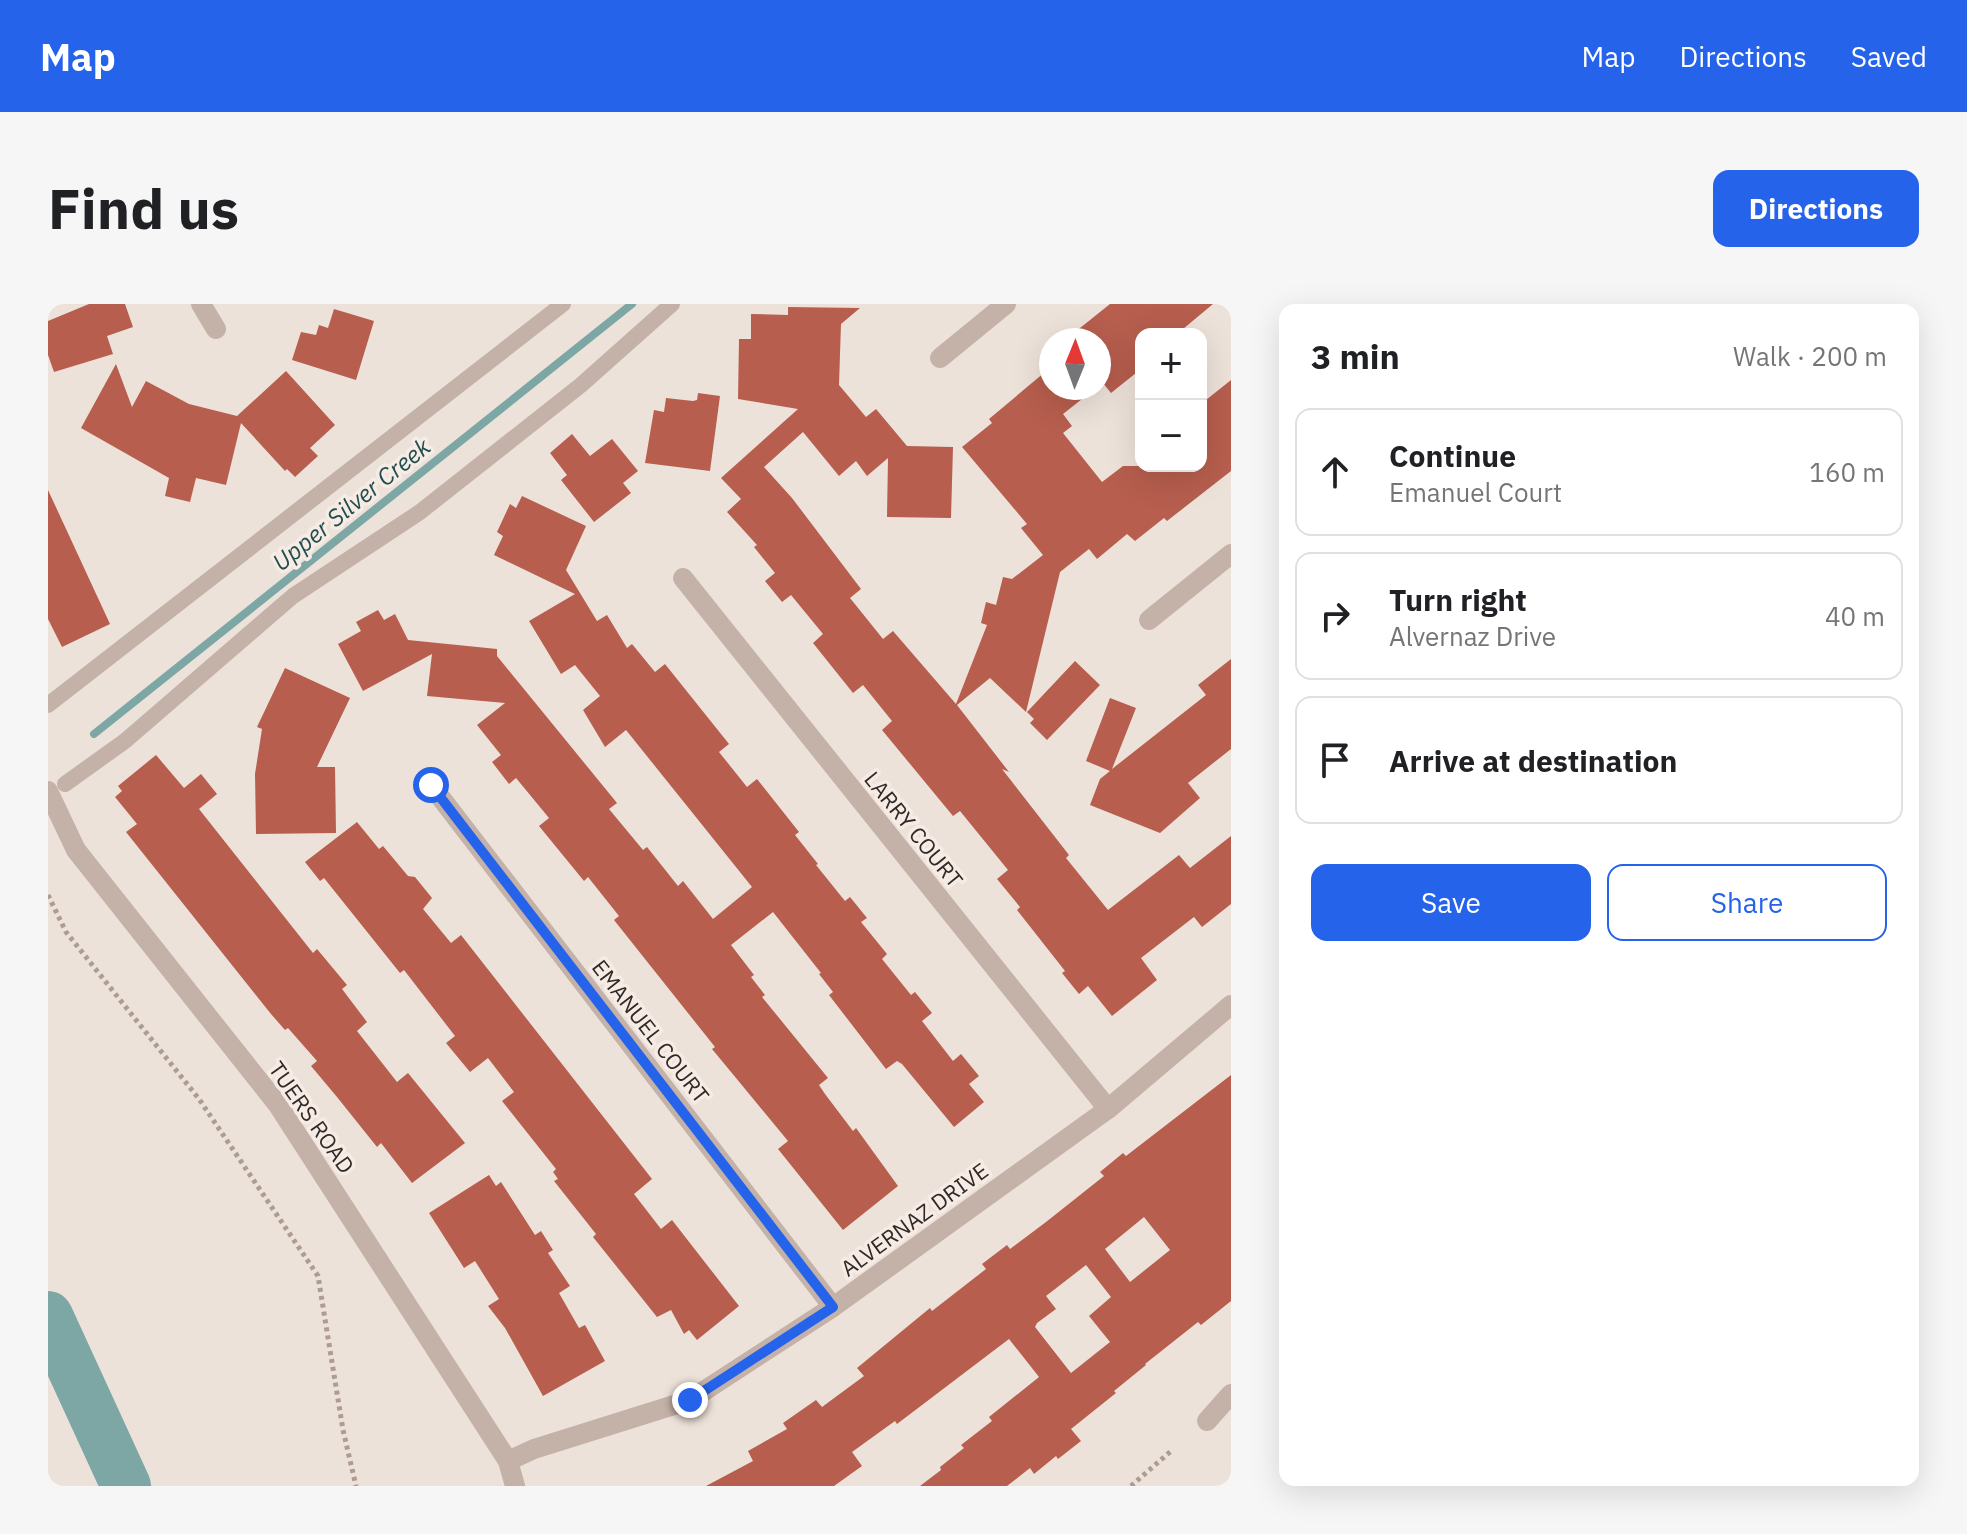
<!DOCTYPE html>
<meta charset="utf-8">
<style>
:root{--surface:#fff;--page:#f6f6f6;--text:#202124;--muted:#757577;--line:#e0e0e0;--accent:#2563eb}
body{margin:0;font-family:"IBM Plex Sans",sans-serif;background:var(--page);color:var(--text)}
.controls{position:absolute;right:24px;top:24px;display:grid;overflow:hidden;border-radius:16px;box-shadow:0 8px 32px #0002}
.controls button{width:72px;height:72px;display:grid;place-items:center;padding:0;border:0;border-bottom:2px solid var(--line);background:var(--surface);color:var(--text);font:40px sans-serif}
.compass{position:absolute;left:991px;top:24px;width:72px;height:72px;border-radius:50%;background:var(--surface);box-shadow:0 8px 32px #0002;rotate:1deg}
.stop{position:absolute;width:24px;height:24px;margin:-18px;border:6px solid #2563eb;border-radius:50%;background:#fff}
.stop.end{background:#2563eb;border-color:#fff;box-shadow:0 2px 8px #0008}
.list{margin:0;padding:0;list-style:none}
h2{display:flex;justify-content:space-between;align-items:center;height:104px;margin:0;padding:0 32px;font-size:34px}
h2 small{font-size:26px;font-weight:400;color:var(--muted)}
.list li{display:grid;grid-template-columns:52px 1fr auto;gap:24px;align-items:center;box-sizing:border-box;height:128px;margin:0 16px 16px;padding:0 16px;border:2px solid var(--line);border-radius:16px}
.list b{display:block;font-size:30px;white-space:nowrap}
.list p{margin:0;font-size:26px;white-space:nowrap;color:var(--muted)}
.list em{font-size:26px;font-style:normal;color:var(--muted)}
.actions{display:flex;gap:16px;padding:24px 32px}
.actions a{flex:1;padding:18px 0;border:2px solid var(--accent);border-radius:16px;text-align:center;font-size:28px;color:var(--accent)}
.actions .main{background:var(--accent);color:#fff}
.icon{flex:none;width:44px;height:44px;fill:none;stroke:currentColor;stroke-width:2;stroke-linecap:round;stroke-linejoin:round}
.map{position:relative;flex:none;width:1183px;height:1182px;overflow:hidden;border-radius:16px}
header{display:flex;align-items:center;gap:48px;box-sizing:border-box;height:112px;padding:0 40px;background:var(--accent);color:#fff}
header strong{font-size:38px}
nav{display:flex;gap:44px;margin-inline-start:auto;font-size:28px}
.intro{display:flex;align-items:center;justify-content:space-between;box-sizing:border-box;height:192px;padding:0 48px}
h1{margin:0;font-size:56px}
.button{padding:20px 36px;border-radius:16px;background:var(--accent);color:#fff;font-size:28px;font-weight:700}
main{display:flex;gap:48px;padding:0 48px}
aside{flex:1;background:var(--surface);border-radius:16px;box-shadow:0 8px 32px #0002}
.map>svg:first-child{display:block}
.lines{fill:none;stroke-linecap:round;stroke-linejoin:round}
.stream{stroke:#7ca7a5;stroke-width:8}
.river{stroke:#7ca7a5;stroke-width:50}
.building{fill:#b75e4e;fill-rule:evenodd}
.path{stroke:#af9c91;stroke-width:5;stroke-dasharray:4 4;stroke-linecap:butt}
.service{stroke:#c4b1a7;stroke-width:16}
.minor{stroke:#c4b1a7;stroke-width:20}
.tertiary{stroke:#c4b1a7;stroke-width:20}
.route{stroke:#2563eb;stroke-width:10}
.labels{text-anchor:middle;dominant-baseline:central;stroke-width:7;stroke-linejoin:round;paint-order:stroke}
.street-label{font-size:22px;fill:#312926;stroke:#f6ece5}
.water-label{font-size:24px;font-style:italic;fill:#214d4c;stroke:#f6ece5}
</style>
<header>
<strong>Map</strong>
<nav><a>Map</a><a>Directions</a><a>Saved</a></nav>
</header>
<div class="intro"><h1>Find us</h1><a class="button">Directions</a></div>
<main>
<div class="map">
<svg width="1183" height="1182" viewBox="0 0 1183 1182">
<rect width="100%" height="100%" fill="#ede2d9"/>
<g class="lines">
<!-- stream -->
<path class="stream" d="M 46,430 L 584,0"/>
<!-- river -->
<path class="river" d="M 0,1012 L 78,1182"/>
</g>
<!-- building -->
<g class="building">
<path d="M 41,0 L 77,0 L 85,23 L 59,32 L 65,50 L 6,68 L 0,51 L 0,17 Z"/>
<path d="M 1062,0 L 1165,0 L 1129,30 L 1093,30 L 1093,65 L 1063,89 L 1051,74 L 1051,36 L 1017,36 Z"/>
<path d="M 740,3 L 812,4 L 793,20 L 791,81 L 818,113 L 828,105 L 859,142 L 905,143 L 903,214 L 839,213 L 840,154 L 819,172 L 808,157 L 791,172 L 755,128 L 716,163 L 744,194 L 813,285 L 802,294 L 835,335 L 845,327 L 908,400 L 939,321 L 933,319 L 938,298 L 948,301 L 955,273 L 964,275 L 995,251 L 973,224 L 979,220 L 914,143 L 944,119 L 941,115 L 1003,63 L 1003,84 L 1048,84 L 1015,110 L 1024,122 L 1015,129 L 1054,178 L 1075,162 L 1153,162 L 1153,100 L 1183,76 L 1183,167 L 1119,217 L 1116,214 L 1087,237 L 1079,230 L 1049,255 L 1041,245 L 1012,268 L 978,408 L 942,374 L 909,401 L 961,468 L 954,465 L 1021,551 L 1018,554 L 1060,606 L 1131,551 L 1142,564 L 1183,532 L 1183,600 L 1154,623 L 1146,613 L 1093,654 L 1109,676 L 1064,712 L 1040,682 L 1031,690 L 1014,669 L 1017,667 L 969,606 L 972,603 L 949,575 L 960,566 L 912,507 L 905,512 L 834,426 L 844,417 L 815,381 L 805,389 L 765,339 L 775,330 L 743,291 L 734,298 L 717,277 L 727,269 L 706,243 L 709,241 L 679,208 L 693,195 L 673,174 L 750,105 L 690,95 L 691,35 L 703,35 L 703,10 L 740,11 Z"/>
<path d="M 286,5 L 326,17 L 308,76 L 244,56 L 253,28 L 268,31 L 271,21 L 280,24 Z"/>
<path d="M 68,60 L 84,103 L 98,77 L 141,100 L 189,112 L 238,67 L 287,121 L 262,144 L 270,152 L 247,173 L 239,165 L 237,167 L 193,119 L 178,181 L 148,174 L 142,198 L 117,192 L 121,174 L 33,124 Z"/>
<path d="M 650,89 L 672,92 L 662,167 L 597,159 L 606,106 L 616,108 L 618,94 L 645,97 L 649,96 Z"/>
<path d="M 524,130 L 542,152 L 564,135 L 590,167 L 575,179 L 583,189 L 546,218 L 513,176 L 519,171 L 502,149 Z"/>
<path d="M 0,186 L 62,320 L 14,343 L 0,315 Z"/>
<path d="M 474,192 L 538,222 L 518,266 L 549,317 L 559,311 L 579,344 L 584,340 L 607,368 L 617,360 L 681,440 L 671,448 L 699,483 L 709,475 L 751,528 L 747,531 L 770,560 L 768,561 L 797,597 L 802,593 L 819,614 L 813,618 L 839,650 L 834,655 L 863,691 L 867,688 L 884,709 L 874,717 L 905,757 L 913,750 L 931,772 L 921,780 L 936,798 L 906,823 L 854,760 L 849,757 L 838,765 L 781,691 L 785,688 L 771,670 L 773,669 L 725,608 L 683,641 L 706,671 L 703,673 L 717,691 L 714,693 L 780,774 L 771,781 L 777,790 L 805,827 L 808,824 L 850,882 L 795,926 L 730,845 L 740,837 L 688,774 L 664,745 L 667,743 L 566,616 L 571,612 L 540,573 L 536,577 L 491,522 L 501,514 L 468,474 L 461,480 L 444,458 L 453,451 L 429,421 L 457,399 L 379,392 L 384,350 L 315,387 L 290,340 L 313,327 L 308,318 L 330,306 L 336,316 L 347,310 L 360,336 L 449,345 L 449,352 L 569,499 L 561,505 L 595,546 L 599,543 L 630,582 L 635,577 L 665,615 L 704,583 L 578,426 L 557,443 L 535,406 L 552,392 L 527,361 L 513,370 L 481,317 L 527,290 L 446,251 L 455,232 L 449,228 L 462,200 L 468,204 Z"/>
<path d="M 1183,355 L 1183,445 L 1140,479 L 1152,494 L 1112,529 L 1042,501 L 1052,475 L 1062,467 L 1038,457 L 1062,394 L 1088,404 L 1064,465 L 1158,391 L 1150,381 Z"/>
<path d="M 1027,357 L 1052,381 L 999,436 L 982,419 L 986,415 L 979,408 Z"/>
<path d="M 237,364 L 302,394 L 269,463 L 287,463 L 288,529 L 208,530 L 207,470 L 214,425 L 209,423 Z"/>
<path d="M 108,451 L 136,484 L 153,470 L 169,490 L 151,505 L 265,649 L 269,645 L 299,681 L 294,685 L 319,718 L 309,727 L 349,778 L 360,769 L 417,839 L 364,879 L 333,839 L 329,843 L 289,793 L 263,762 L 269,757 L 240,724 L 237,726 L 223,710 L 78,528 L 89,520 L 67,493 L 74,487 L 70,482 Z"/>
<path d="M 309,518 L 331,545 L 335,542 L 360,572 L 367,573 L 384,594 L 375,605 L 403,639 L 413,631 L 604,875 L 586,890 L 613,925 L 624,916 L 691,1002 L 649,1036 L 641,1026 L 636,1030 L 623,1006 L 609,1013 L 545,933 L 548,930 L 506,877 L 510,875 L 505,868 L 508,865 L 454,797 L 466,788 L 440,754 L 422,768 L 398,739 L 407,732 L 356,666 L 352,669 L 276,574 L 272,577 L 257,558 Z"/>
<path d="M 1183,771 L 1183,997 L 1153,1021 L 1150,1018 L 1097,1060 L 1098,1061 L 1066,1087 L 1068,1089 L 1023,1125 L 1033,1137 L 1010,1155 L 1008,1152 L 986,1170 L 982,1164 L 959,1182 L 872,1182 L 893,1166 L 892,1163 L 916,1144 L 913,1141 L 944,1117 L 941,1113 L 991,1073 L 961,1035 L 849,1120 L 847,1117 L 804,1148 L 814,1162 L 786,1182 L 658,1182 L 705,1157 L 700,1147 L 739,1125 L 735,1119 L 768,1096 L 774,1103 L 816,1072 L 809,1064 L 882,1004 L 884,1007 L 938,965 L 934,960 L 959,941 L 962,945 L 998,918 L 1056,872 L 1052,868 L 1075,849 L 1078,852 ZM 1096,913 L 1122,946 L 1082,978 L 1057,945 ZM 1038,961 L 1063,993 L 1041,1012 L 1062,1038 L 1023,1069 L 987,1023 L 989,1019 L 1008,1005 L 998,992 Z"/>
<path d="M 441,871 L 448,882 L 453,878 L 487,931 L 493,927 L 505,946 L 500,949 L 522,982 L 511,989 L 531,1024 L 537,1021 L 557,1057 L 495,1092 L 457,1024 L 440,1002 L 451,995 L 427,957 L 416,964 L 381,909 Z"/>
</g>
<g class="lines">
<!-- path -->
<g class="path">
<path d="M 0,591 L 18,628 L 151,795 L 270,972 L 295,1126 L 308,1182"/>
<path d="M 1083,1182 L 1123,1147"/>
</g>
<!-- service -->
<g class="service">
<path d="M 0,401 L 515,0"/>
<path d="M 17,480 L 77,437 L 245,292 L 372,208 L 533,81 L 624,0"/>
</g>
<!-- minor -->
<g class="minor">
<path d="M 153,0 L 168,25"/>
<path d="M 892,54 L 958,0"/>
<path d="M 635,274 L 1060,805"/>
<path d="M 1101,316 L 1183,250"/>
<path d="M 383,481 L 785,1003"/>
<path d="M 1159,1117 L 1183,1090"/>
<path d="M 460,1157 L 486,1145 L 642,1096 L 785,1003 L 1060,805 L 1183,701"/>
</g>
<!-- tertiary -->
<path class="tertiary" d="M 0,487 L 28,546 L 230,801 L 460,1157 L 467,1182"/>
</g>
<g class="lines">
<!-- route -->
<path class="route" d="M 383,481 L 785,1003 L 642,1096"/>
</g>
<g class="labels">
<!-- street labels -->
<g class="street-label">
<text transform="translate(866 525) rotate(51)">LARRY COURT</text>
<text transform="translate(603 727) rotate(52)">EMANUEL COURT</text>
<text transform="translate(264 813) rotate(55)">TUERS ROAD</text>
<text transform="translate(866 915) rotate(-36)">ALVERNAZ DRIVE</text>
</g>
<!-- water labels -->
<g class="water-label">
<text transform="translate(303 200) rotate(-39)">Upper Silver Creek</text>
</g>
</g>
</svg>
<div class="controls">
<button>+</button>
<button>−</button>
</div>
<svg class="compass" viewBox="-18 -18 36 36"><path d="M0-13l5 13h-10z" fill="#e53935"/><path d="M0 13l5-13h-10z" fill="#757577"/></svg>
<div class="stop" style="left:383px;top:481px"></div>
<div class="stop end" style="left:642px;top:1096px"></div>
</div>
<aside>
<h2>3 min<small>Walk · 200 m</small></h2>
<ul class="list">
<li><svg class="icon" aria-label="ahead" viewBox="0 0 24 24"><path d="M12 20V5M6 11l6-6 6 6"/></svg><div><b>Continue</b><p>Emanuel Court</p></div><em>160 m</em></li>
<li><svg class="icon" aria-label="right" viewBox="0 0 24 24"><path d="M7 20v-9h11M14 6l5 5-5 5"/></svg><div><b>Turn right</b><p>Alvernaz Drive</p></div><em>40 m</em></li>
<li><svg class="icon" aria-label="arrive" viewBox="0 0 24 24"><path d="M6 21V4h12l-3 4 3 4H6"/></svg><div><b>Arrive at destination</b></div></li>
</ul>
<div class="actions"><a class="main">Save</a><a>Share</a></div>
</aside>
</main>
